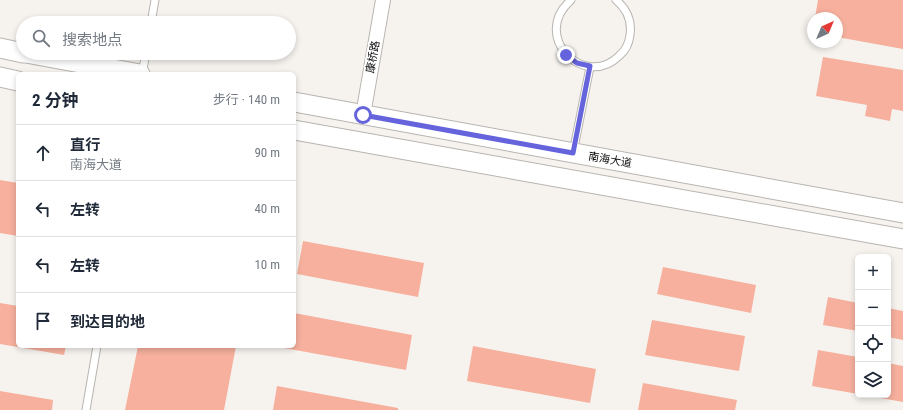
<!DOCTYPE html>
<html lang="zh">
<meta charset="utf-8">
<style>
:root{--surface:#fff;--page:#f6f6f7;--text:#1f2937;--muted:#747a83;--line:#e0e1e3}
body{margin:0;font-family:"Roboto Condensed","Noto Sans SC",sans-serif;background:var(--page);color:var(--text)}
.controls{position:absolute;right:12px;bottom:12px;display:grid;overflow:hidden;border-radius:6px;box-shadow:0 2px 6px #0003}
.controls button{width:36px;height:36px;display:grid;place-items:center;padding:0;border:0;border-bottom:1px solid var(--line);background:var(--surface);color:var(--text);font:20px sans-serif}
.compass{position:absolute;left:807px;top:12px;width:36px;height:36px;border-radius:50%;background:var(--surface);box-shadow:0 2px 6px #0003;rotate:44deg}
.stop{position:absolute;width:12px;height:12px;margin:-9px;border:3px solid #6564dd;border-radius:50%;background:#fff}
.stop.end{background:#6564dd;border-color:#fff;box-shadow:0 1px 4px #0008}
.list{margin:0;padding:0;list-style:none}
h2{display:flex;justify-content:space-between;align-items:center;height:52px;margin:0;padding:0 16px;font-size:17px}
h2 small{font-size:13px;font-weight:400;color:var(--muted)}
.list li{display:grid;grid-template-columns:26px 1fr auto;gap:12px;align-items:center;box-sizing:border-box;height:56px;padding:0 16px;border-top:1px solid var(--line)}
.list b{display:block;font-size:15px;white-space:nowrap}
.list p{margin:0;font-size:13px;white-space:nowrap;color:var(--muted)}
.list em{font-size:13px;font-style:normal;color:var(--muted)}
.icon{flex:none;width:22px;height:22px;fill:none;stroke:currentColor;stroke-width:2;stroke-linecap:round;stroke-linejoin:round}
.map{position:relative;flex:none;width:903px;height:410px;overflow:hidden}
.search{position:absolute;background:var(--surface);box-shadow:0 2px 6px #0003;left:16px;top:16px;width:280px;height:44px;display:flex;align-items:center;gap:10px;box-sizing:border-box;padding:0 14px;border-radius:22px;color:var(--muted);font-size:15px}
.panel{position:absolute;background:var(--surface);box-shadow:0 2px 6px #0003;left:16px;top:72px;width:280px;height:276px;border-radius:6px}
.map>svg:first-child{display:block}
.building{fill:#f6b09d}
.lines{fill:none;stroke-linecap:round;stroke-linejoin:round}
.service-casing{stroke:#b8b5b1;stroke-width:9}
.minor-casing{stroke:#b8b5b1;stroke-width:16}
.secondary-casing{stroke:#b8b5b1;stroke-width:21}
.service{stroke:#fff;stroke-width:7}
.minor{stroke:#fff;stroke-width:14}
.secondary{stroke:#fff;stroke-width:19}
.route{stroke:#6564dd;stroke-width:5}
.labels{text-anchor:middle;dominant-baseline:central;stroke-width:3.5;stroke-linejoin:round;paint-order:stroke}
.street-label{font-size:11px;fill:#0f0e0d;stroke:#fff}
</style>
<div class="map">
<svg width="903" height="410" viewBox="0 0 903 410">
<rect width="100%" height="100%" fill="#f6f3ef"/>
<!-- building -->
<g class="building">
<path d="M 818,0 L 903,0 L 903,49 L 837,37 L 837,18 L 815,18 Z"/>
<path d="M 823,57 L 903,70 L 903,111 L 892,109 L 890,121 L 865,116 L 867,105 L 816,96 Z"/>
<path d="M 0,180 L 18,183 L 18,236 L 0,233 Z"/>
<path d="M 303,241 L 424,263 L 418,297 L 297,274 Z"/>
<path d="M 663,267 L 756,285 L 751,313 L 657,294 Z"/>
<path d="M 828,297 L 858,303 L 858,331 L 823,325 Z"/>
<path d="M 0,303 L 18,306 L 18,346 L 66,346 L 64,355 L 0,344 Z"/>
<path d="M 888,308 L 903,311 L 903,340 L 888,337 Z"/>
<path d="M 294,313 L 412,335 L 406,370 L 284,348 L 284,346 L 294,346 Z"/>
<path d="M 652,320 L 745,336 L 739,371 L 645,355 Z"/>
<path d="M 138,346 L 236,346 L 224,410 L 125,410 Z"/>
<path d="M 473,346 L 596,369 L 590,403 L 467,381 Z"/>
<path d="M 818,350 L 858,357 L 858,394 L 812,386 Z"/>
<path d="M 888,363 L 903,366 L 903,402 L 869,396 L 888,395 Z"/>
<path d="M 643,383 L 737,400 L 735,410 L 638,410 Z"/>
<path d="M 277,386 L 398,408 L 398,410 L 273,410 Z"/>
<path d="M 0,391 L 53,400 L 52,410 L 0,410 Z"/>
</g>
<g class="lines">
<defs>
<g id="service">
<path d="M 571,0 C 530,36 584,90 619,56 C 625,51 629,44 630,35 C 632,21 627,9 616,0"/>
<path d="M 151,23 L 155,0"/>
<path d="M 142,74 L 146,53"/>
<path d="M 573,153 L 590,67"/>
<path d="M 86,410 L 97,346"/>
</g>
<path id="minor" d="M 363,115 L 383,0"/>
<g id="secondary">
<path d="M 0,48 L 23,53"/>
<path d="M 26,53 L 140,74"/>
<path d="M 0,77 L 18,81"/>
<path d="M 294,102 L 903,213"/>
<path d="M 294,130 L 903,239"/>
</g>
</defs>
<!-- service casing -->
<use href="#service" class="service-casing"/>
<!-- minor casing -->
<use href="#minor" class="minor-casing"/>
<!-- secondary casing -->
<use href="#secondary" class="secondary-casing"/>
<!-- service -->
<use href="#service" class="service"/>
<!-- minor -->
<use href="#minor" class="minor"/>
<!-- secondary -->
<use href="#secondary" class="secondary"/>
</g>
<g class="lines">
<!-- route -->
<path class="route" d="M 363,115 L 573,153 L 590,66 L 577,63 L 566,55"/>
</g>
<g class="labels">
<!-- street labels -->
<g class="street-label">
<text transform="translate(373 57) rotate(-80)">康桥路</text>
<text transform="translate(610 160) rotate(10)">南海大道</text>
</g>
</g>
</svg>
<div class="controls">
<button>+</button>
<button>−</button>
<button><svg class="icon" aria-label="locate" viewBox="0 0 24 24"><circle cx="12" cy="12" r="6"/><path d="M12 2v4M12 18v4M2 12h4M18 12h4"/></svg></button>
<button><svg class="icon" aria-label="layers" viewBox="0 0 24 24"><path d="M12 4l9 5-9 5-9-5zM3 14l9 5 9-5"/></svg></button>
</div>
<svg class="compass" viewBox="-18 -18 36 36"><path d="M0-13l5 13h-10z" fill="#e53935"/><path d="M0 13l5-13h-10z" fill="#747a83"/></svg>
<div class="stop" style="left:363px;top:115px"></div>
<div class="stop end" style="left:566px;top:55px"></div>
<div class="search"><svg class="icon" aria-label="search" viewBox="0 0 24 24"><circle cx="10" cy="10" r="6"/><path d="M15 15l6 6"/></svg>搜索地点</div>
<section class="panel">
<h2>2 分钟<small>步行 · 140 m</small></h2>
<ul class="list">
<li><svg class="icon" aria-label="ahead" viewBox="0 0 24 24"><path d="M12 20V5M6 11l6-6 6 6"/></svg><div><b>直行</b><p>南海大道</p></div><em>90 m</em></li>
<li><svg class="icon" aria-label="left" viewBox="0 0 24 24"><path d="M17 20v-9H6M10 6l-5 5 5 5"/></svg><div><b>左转</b></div><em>40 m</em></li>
<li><svg class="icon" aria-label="left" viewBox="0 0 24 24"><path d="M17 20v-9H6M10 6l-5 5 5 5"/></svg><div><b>左转</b></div><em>10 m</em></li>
<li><svg class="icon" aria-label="arrive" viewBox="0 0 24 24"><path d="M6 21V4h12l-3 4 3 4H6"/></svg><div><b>到达目的地</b></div></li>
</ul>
</section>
</div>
